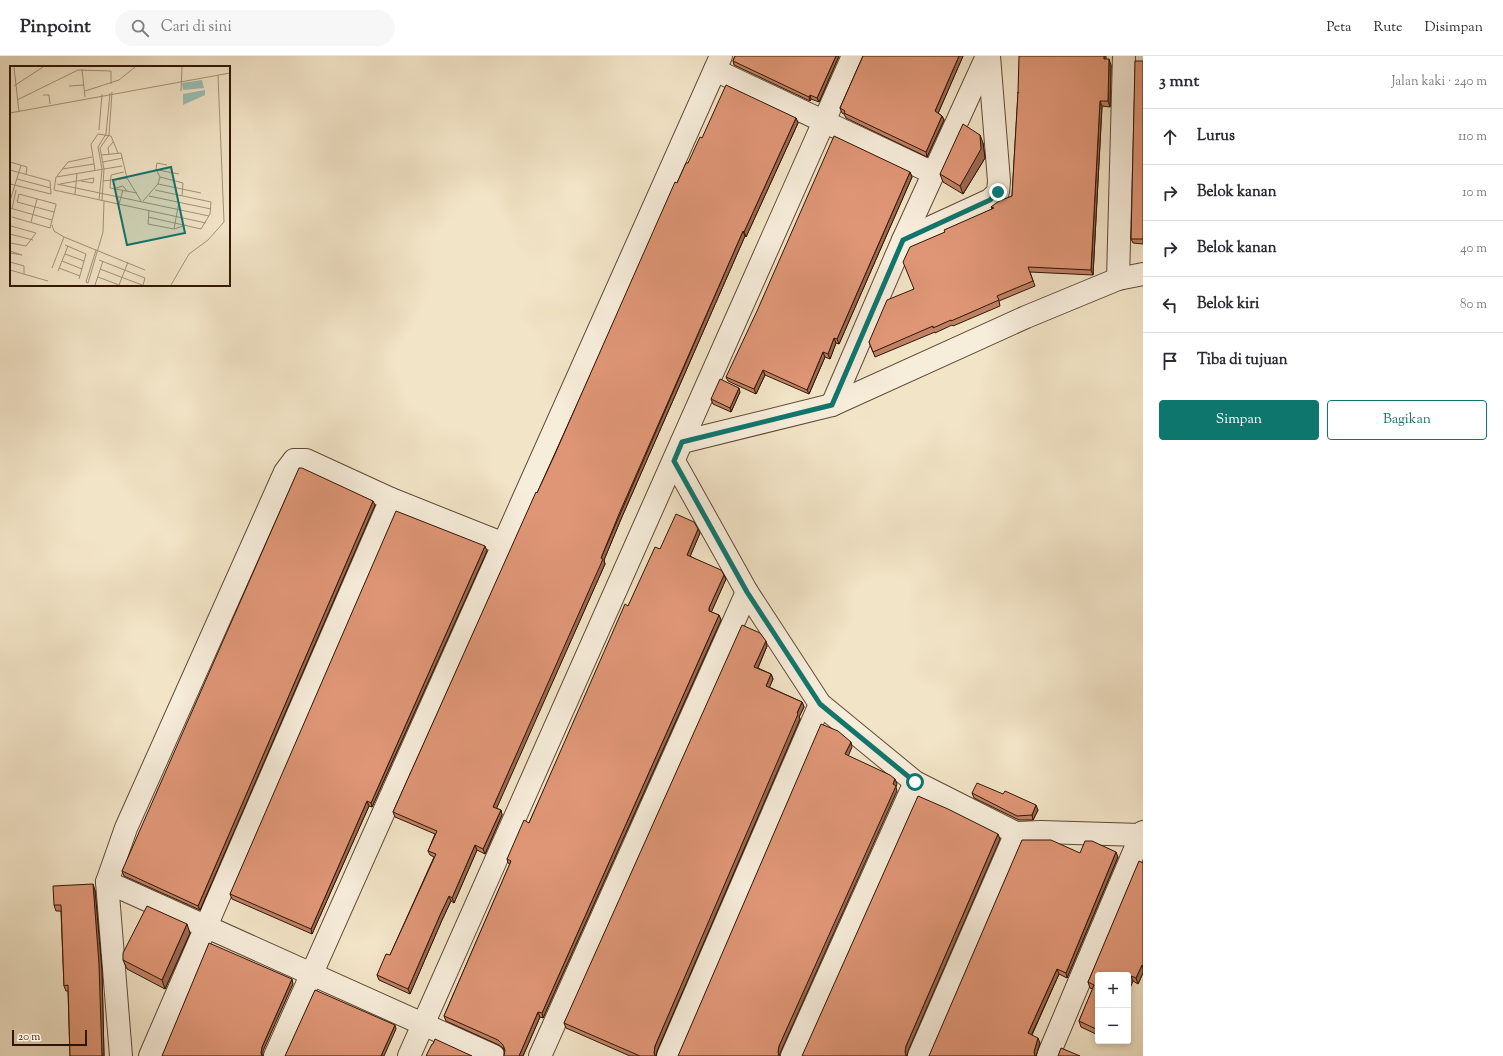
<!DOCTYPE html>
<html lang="id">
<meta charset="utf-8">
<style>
:root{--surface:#fff;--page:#f7f7f7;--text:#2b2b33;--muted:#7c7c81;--line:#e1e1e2;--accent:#0f766e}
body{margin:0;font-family:"Sorts Mill Goudy",serif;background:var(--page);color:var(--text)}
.controls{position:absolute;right:12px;bottom:12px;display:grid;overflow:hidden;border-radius:4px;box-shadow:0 2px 6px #0003}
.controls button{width:36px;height:36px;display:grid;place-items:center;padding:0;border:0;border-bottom:1px solid var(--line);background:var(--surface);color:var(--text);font:20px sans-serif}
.scale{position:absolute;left:12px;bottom:10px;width:75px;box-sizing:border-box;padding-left:4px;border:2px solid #301604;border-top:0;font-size:11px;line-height:14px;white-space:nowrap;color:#301604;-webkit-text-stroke:3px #f7eddb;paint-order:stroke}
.stop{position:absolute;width:12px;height:12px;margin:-9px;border:3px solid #0f766e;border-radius:50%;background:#fff}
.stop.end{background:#0f766e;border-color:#fff;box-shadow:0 1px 4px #0008}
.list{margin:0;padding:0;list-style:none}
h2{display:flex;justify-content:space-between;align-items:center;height:52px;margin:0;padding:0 16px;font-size:17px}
h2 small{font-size:13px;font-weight:400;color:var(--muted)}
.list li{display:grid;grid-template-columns:26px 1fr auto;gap:12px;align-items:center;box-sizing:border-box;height:56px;padding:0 16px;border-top:1px solid var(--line)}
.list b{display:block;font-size:15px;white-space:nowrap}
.list em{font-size:13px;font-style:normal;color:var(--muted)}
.actions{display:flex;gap:8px;padding:12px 16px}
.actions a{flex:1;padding:9px 0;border:1px solid var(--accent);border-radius:4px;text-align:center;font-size:14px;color:var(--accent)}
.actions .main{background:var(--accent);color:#fff}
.icon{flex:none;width:22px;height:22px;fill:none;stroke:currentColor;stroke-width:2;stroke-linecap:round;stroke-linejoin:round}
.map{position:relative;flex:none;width:1143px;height:1000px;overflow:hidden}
header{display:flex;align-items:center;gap:24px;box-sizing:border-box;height:56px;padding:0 20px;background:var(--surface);border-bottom:1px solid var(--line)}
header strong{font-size:19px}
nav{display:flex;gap:22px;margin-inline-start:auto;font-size:14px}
.search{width:280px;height:36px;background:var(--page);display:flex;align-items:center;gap:10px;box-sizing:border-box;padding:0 14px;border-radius:22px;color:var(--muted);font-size:15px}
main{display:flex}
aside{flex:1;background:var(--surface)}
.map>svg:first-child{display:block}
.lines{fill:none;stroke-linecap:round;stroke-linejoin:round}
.minor-casing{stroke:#604a35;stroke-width:24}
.minor{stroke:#f7eddb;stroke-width:22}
.wall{fill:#c08165;stroke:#301604}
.shaded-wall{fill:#9c6953;stroke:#301604}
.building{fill:#df9676;stroke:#301604}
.route{stroke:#0f766e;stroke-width:5}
.inset-road{fill:none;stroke:#a49279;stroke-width:1}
.view{fill:#0f766e;fill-opacity:0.15;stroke:#0f766e;stroke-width:2}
.inset-edge{fill:none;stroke:#301604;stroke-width:2}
</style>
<header>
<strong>Pinpoint</strong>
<div class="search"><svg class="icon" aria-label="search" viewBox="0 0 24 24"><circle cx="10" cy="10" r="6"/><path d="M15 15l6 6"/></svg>Cari di sini</div>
<nav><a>Peta</a><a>Rute</a><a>Disimpan</a></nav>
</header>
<main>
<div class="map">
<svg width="1143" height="1000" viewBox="0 0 1143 1000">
<rect width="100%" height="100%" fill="#f2e4c7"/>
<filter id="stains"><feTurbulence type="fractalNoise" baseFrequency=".005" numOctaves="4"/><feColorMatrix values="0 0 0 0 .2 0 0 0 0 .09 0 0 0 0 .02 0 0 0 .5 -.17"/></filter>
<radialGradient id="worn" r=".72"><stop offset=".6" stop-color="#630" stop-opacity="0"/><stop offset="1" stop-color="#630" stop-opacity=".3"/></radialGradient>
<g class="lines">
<defs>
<g id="minor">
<path d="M 715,14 L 933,117"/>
<path d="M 903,184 L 990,144 L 998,136 L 999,125 L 989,0"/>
<path d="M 1118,223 L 1124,0"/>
<path d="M 832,349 L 903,184 L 987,0"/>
<path d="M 682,386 L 832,349 L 1026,261 L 1118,223 L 1143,218"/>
<path d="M 674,405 L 747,536 L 820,648 L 915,726 L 1016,777 L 1041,776 L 1141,779 L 1143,776"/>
<path d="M 107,826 L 494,1000"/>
<path d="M 121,1000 L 107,826 L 126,772 L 285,416 L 294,404 L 306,404 L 391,443 L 504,488"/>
<path d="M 150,1000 L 391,443"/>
<path d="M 275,1000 L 721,0"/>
<path d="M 409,1000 L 853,0"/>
<path d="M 540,1000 L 747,536"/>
<path d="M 668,1000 L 820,648"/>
<path d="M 792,1000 L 915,726"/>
<path d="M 919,1000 L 1016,777"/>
<path d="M 1048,1000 L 1141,779"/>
</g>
</defs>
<!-- minor casing -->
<use href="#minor" class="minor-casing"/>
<!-- minor -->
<use href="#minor" class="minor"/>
</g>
<!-- wall -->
<g class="wall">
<path d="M 735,0 L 839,0 L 819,46 L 811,43 L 810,45 L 734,9 L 733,5 Z"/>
<path d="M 863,0 L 963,0 L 938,57 L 942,60 L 944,64 L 927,101 L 846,62 L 844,58 L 842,57 L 840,52 Z"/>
<path d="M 1106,3 L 1111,9 L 1110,51 L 1102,50 L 1093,219 L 1030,216 L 1035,230 L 999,245 L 1000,250 L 953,270 L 952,269 L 935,277 L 935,276 L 875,301 L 869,286 L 914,233 L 945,176 L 992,153 L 991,151 L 1012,140 L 1018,38 L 1018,37 Z"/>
<path d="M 1143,5 L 1143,188 L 1133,187 L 1131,183 Z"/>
<path d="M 796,62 L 798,67 L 746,181 L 745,180 L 621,463 L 604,504 L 605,508 L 496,752 L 501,754 L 502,759 L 485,798 L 477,794 L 454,847 L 451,845 L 442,864 L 410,938 L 379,924 L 377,919 L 390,899 L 434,801 L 430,799 L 428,795 L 435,778 L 395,761 L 393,756 L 677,127 L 702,82 Z"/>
<path d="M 983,87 L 985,102 L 963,138 L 943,126 L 940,118 Z"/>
<path d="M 910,116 L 912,121 L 839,288 L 836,287 L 830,303 L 825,301 L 809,338 L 765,319 L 756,338 L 728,325 L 726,321 Z"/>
<path d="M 740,336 L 731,356 L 713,348 L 711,343 Z"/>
<path d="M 375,449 L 200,854 L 124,820 L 122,815 Z"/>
<path d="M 700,477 L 690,500 L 724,519 L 726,523 L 711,556 L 719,559 L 721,564 L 543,962 L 540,961 L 523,1000 L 504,1000 L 504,993 L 499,989 L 446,965 L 444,960 L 510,808 L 508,807 L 507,803 L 529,767 L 628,550 L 660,493 Z"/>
<path d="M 487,495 L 372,751 L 369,750 L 312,878 L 232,843 L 230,838 Z"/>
<path d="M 767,590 L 758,612 L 771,618 L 773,623 L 769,631 L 802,646 L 804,651 L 799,661 L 800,663 L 657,995 L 656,1000 L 630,1000 L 566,972 L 564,967 Z"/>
<path d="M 972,737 L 1038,754 L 1033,764 L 1019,764 L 974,742 Z"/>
<path d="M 1080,797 L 1118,801 L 1067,922 L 1059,918 L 1032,979 L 1040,987 L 1036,1000 L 929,1000 Z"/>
<path d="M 1143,807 L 1143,917 L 1138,928 L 1133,925 L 1098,919 L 1098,979 L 1081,971 L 1079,965 L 1093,933 L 1090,932 L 1088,926 Z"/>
<path d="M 95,834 L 102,914 L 104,1000 L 70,1000 L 68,935 L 66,935 L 64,930 L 61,855 L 56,855 L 54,849 Z"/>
<path d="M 190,877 L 165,933 L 127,913 L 123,904 Z"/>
</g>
<!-- shaded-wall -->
<g class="shaded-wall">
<path d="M 836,0 L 839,0 L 819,46 L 817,42 Z"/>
<path d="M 959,0 L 963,0 L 937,60 L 935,55 Z"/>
<path d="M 1104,0 L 1106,0 L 1106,9 L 1104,3 Z"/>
<path d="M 1109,3 L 1111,9 L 1110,51 L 1108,45 Z"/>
<path d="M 810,39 L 811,43 L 810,45 L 809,41 Z"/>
<path d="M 1100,45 L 1102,50 L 1093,219 L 1091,214 Z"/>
<path d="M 942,60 L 944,64 L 927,101 L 926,96 Z"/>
<path d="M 796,62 L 798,67 L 746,181 L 744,176 Z"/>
<path d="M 980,79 L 983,87 L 985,102 L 963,138 L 960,130 Z"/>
<path d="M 910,116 L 912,121 L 839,288 L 837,283 Z"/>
<path d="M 743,175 L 745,180 L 621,463 L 604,504 L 605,508 L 495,756 L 493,751 Z"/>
<path d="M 834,282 L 836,287 L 830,303 L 828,298 Z"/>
<path d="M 823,296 L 825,301 L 809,338 L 807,334 Z"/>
<path d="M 763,314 L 765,319 L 756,338 L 754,333 Z"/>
<path d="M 739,332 L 740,336 L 731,356 L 730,352 Z"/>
<path d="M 373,445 L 375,449 L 200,854 L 198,850 Z"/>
<path d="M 698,473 L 700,477 L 689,503 L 687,499 Z"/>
<path d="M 485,490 L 487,495 L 372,751 L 371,747 Z"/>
<path d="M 724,519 L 726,523 L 711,557 L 709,555 L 709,552 Z"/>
<path d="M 719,559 L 721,564 L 543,962 L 542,957 Z"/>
<path d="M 766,585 L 767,590 L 756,616 L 754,611 Z"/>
<path d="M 771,618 L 773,623 L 768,635 L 766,630 Z"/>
<path d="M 802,646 L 804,651 L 799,661 L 800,663 L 657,995 L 656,1000 L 655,1000 L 654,997 L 655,990 Z"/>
<path d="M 851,686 L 852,691 L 847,703 L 845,698 Z"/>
<path d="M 895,723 L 897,728 L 896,731 L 897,735 L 781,995 L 779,1000 L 778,996 L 779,990 Z"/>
<path d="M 367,745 L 369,750 L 312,878 L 311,873 Z"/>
<path d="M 1036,749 L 1038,754 L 1033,764 L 1032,759 Z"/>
<path d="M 501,754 L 502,759 L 485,798 L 483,793 Z"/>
<path d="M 998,778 L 1000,783 L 908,995 L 907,1000 L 906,1000 L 905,996 L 906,990 Z"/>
<path d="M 475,789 L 477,794 L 454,847 L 452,842 Z"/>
<path d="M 1116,796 L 1118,801 L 1067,922 L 1066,917 Z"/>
<path d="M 93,828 L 95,834 L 102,914 L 104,1000 L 102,1000 Z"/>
<path d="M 449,840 L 451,845 L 442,864 L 410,938 L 408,933 L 440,859 Z"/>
<path d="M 187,868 L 190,877 L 165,933 L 162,924 Z"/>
<path d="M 1142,909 L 1143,913 L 1143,917 L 1138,928 L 1136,922 Z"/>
<path d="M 1057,913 L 1059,918 L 1030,982 L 1028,977 Z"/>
<path d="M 1131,920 L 1133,925 L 1128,937 L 1128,927 Z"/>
<path d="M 292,923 L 293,928 L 263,995 L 263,1000 L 262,1000 L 261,997 L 262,991 Z"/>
<path d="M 538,956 L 540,961 L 523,1000 L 519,1000 Z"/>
<path d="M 395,969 L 396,973 L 384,1000 L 381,1000 Z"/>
<path d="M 1038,982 L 1040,987 L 1036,1000 L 1035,1000 L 1034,996 Z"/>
</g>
<!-- building -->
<g class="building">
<path d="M 735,0 L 836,0 L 817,42 L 810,39 L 809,41 L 733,5 Z"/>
<path d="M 863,0 L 959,0 L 935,55 L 942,60 L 926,96 L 844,57 L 845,55 L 840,52 Z"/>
<path d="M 1019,0 L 1104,0 L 1104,3 L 1109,3 L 1108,45 L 1100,45 L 1091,214 L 1028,211 L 1033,225 L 997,240 L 999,244 L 951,265 L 951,264 L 933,272 L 933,270 L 873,296 L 869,286 L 887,244 L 914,233 L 903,206 L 910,191 L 945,176 L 944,174 L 994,152 L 991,151 L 999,145 L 1012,140 L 1018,36 L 1018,37 Z"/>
<path d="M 1135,5 L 1143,5 L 1143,183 L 1131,183 Z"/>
<path d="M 726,29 L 796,62 L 744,176 L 743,175 L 619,458 L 601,502 L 603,503 L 493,751 L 501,754 L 483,793 L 475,789 L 452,842 L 449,840 L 440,859 L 408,933 L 377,919 L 386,898 L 390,899 L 436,798 L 428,795 L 437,775 L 393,756 L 536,436 L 537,437 L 555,398 L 675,126 L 677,127 L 686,107 L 688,107 L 700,81 L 702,82 Z"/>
<path d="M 963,68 L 980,79 L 981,93 L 960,130 L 940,118 Z"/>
<path d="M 834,80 L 910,116 L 837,283 L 834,282 L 828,298 L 823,296 L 807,334 L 763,314 L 754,333 L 726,321 L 757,255 Z"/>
<path d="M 720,323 L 739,332 L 730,352 L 711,343 Z"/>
<path d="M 299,412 L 302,412 L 373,445 L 198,850 L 122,815 Z"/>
<path d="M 396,455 L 485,490 L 371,747 L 367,745 L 311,873 L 230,838 Z"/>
<path d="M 676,458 L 694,466 L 698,473 L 687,499 L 721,514 L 724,519 L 709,552 L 709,555 L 719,559 L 542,957 L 538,956 L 519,1000 L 504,1000 L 505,994 L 503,989 L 498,984 L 444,960 L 511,805 L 507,803 L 524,764 L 529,767 L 625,548 L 628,550 L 655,491 L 660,493 Z"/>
<path d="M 742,569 L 760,577 L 766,585 L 754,611 L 771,618 L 766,630 L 802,646 L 797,657 L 798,658 L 655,990 L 654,997 L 655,1000 L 640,1000 L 564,967 Z"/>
<path d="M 821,668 L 838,675 L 851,686 L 845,698 L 890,719 L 895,723 L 893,728 L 896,730 L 779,990 L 778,996 L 779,1000 L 678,1000 Z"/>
<path d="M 977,727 L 1003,738 L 1005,735 L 1036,749 L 1032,759 L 1017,760 L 972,737 Z"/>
<path d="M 918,740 L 948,753 L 998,778 L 906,990 L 905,996 L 906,1000 L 802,1000 Z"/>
<path d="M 1022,784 L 1051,784 L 1080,797 L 1085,785 L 1092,785 L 1116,796 L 1066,917 L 1057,913 L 1028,977 L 1038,982 L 1034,996 L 1035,1000 L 929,1000 Z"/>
<path d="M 1139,805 L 1143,807 L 1143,910 L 1142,909 L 1136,922 L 1131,920 L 1128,927 L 1128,919 L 1098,919 L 1098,974 L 1079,965 L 1094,929 L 1088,926 Z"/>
<path d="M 93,828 L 99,908 L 102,1000 L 70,1000 L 68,929 L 64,930 L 61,849 L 54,849 L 53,830 Z"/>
<path d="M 147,850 L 187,868 L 162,924 L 123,904 L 123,897 Z"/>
<path d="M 209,887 L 292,923 L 262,991 L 261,997 L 262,1000 L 162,1000 Z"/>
<path d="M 315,934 L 395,969 L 381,1000 L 285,1000 Z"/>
<path d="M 435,983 L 472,1000 L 426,1000 L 432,988 L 433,988 Z"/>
<path d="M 1061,992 L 1080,1000 L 1058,1000 Z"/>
</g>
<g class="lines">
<!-- route -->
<path class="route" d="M 915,726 L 820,648 L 747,536 L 674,405 L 682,386 L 832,349 L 903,184 L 990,144 L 998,136"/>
</g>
<!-- overview -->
<g transform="translate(10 10)">
<rect width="220" height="220" fill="#f2e4c7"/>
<path d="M 192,14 L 194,22 L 173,24 L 172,17 ZM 195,24 L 195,29 L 173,39 L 173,28 Z" fill="#9bbfb4"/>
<path class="inset-road" d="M 4,1 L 9,46M 72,3 L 75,31M 4,20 L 33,1M 59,20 L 74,19M 75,25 L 109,14 L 125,1M 171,25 L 172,1M 33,29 L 39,29 L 40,38M 7,34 L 68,4 L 101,5 L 101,18M 0,47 L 220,7M 89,64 L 92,28M 99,88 L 98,82 L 103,76M 92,89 L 111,87 L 117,112 L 131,135M 0,96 L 17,101 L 16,108M 93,96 L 113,92M 112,100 L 46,111 L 44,124 L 196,157M 52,103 L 84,98M 0,104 L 40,115 L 41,128 L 0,118M 85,104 L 81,78 L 88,68 L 101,70 L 108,87M 148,104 L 169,108M 114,106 L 101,109 L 100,122 L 127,127M 47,110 L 58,96 L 82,91M 150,111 L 173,117 L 172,130M 7,113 L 41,122M 93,115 L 117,112M 47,118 L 199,150M 50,118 L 84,112 L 83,117 L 71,115M 148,118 L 191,127M 106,122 L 113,120 L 117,125M 65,128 L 67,107M 139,130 L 201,143M 89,134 L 92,103 L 88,81 L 96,68 L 100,27M 92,134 L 94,103 L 90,82 L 99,69 L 102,26M 0,135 L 11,99M 133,135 L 148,118 L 150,111 L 146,103 L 147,97 L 157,99M 109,138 L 113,124M 0,142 L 42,154M 2,143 L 6,124M 139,144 L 138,158 L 164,163 L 176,159M 2,151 L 40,162 L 46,139 L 46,138 L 9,128 L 7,136 L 44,146M 138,151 L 191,163 L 200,148 L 201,136 L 145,124M 21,156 L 27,133M 42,159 L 44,165 L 54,171 L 135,204M 164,163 L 169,136M 0,168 L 23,174M 0,177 L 16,180 L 26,167 L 1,160M 55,179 L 76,188 L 69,213M 86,184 L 76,216 L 78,217 L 93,166 L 94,135M 0,185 L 12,189 L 0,187M 55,188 L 74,195M 89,194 L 135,212 L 133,219M 52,195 L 72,203M 0,196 L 14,200 L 14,208M 42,202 L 54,171M 49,202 L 70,210M 90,203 L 132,219M 0,204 L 38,215M 48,205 L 58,180M 88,211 L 109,219M 85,219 L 93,195M 109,219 L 118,196M 161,219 L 179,188 L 198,174 L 214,156 L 208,9"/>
<path class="view" d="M 161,101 L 175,167 L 117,179 L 103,114 Z"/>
<rect width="220" height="220" class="inset-edge"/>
</g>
<rect width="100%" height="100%" filter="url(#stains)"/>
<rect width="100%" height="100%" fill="url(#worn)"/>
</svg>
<div class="controls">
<button>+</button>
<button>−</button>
</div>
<div class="scale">20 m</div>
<div class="stop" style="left:915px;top:726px"></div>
<div class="stop end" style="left:998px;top:136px"></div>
</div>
<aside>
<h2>3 mnt<small>Jalan kaki · 240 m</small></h2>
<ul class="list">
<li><svg class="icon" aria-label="ahead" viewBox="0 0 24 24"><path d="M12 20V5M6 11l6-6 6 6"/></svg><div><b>Lurus</b></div><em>110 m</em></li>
<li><svg class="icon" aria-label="right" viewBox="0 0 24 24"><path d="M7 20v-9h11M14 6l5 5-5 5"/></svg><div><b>Belok kanan</b></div><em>10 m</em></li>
<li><svg class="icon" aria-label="right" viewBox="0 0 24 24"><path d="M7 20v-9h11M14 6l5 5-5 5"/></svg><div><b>Belok kanan</b></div><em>40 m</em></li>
<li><svg class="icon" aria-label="left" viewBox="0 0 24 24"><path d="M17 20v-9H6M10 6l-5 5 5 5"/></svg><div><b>Belok kiri</b></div><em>80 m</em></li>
<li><svg class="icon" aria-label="arrive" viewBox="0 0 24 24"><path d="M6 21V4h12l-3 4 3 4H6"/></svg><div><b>Tiba di tujuan</b></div></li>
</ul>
<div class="actions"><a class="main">Simpan</a><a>Bagikan</a></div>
</aside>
</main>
